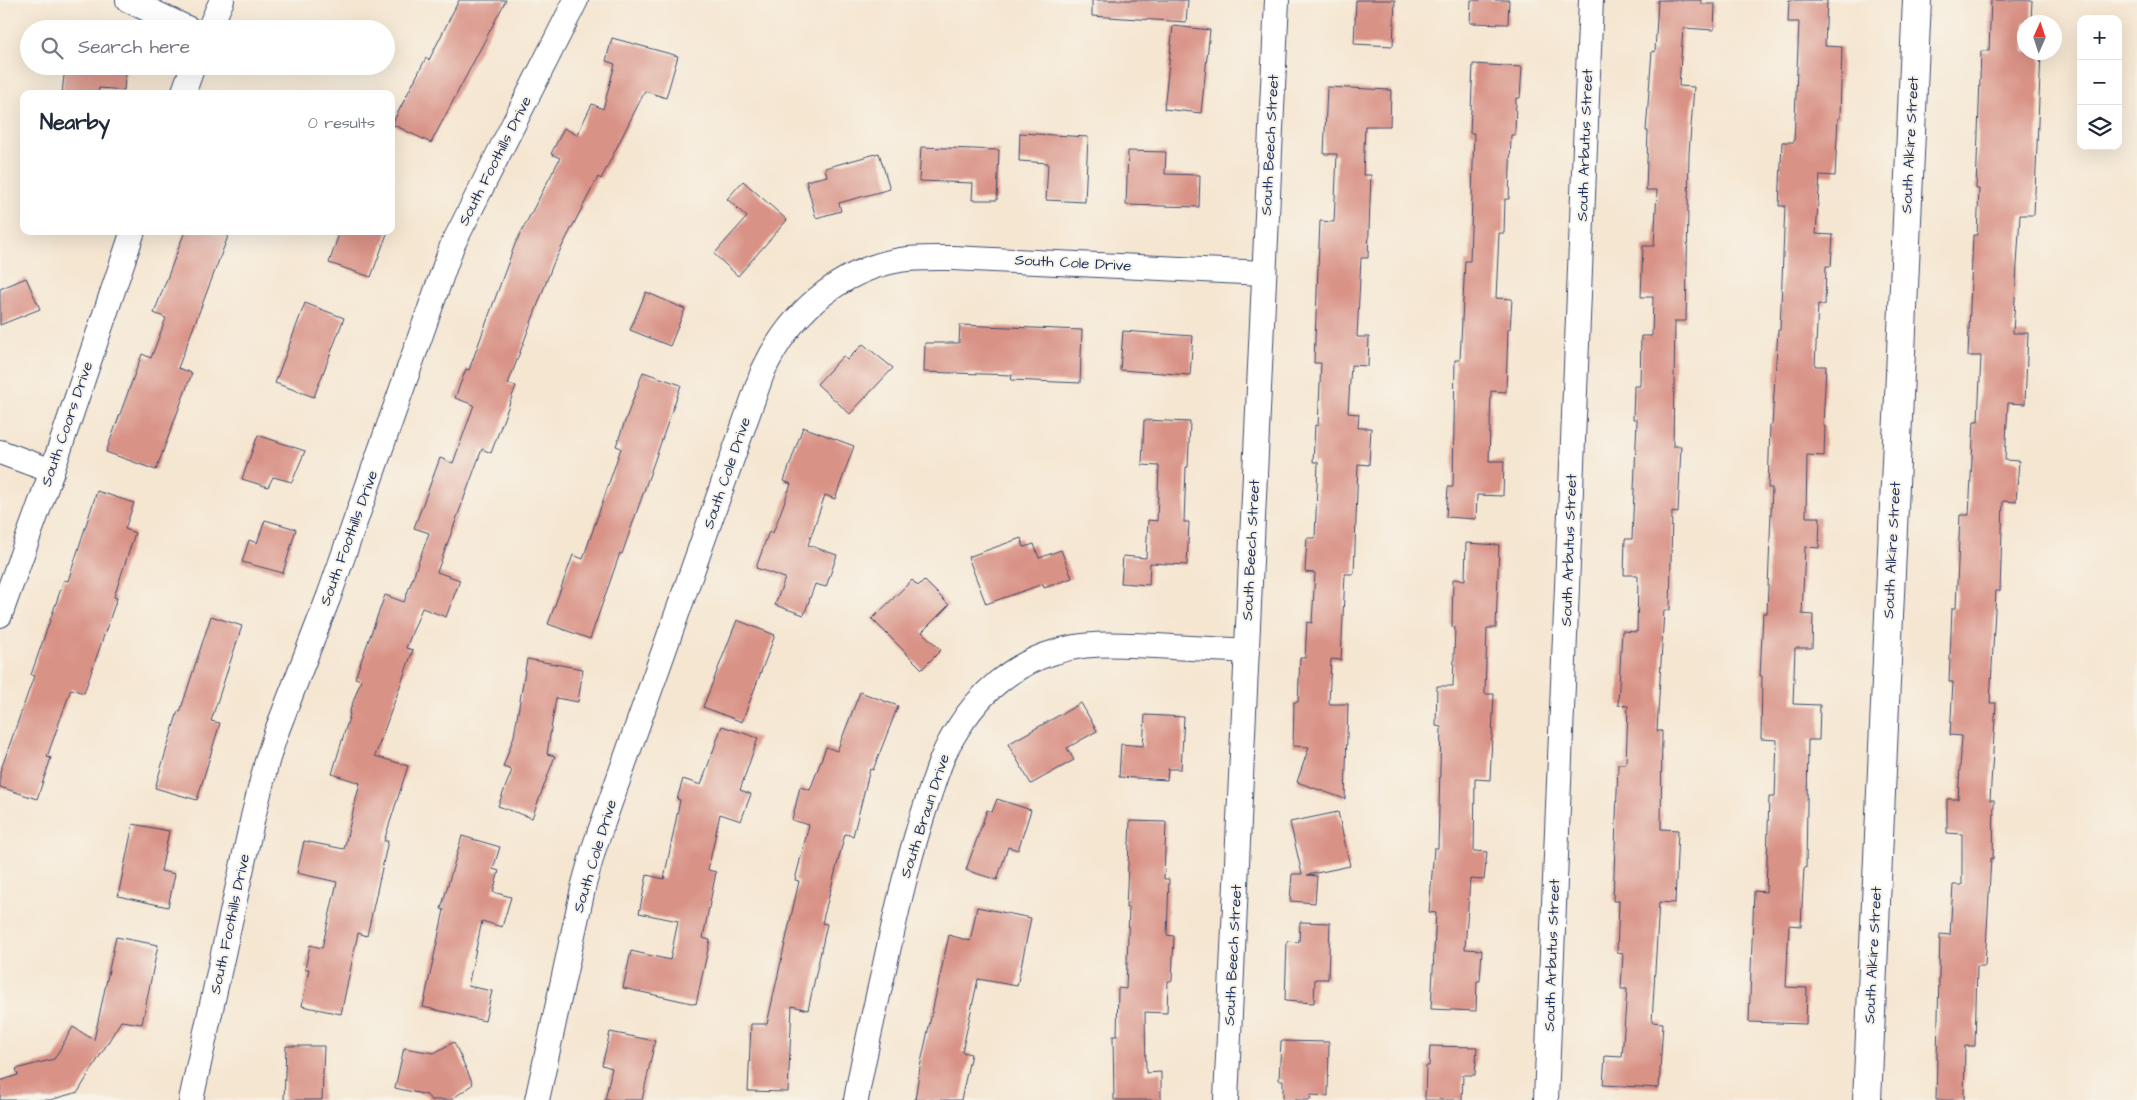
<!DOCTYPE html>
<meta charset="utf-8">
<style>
:root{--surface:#fff;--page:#f2f2f3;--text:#1f2937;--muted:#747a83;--line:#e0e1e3}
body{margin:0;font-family:"Architects Daughter",sans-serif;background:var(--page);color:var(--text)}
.controls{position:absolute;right:15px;top:15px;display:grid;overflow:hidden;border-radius:10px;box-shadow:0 5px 20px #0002}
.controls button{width:45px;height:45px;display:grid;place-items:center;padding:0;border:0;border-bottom:1px solid var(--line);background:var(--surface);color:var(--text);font:25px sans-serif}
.compass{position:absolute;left:2017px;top:15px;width:45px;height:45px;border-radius:50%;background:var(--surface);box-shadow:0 5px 20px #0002;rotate:3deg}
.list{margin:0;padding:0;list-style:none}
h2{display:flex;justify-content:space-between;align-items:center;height:65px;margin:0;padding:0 20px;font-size:21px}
h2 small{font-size:16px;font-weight:400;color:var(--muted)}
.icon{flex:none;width:28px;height:28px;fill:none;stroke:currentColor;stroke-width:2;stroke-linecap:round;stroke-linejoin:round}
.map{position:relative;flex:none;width:2137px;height:1100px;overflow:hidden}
.search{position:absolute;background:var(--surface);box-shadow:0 5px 20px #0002;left:20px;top:20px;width:375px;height:55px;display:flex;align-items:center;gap:12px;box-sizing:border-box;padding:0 18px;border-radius:28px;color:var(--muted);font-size:19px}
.panel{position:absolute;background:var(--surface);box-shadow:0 5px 20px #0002;left:20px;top:90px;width:375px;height:145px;border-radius:10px}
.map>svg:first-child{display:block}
.building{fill:#d99286}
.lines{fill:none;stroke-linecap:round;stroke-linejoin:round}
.minor-casing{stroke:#3c4a6f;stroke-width:26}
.tertiary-casing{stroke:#3c4a6f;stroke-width:30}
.minor{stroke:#fff;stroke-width:24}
.tertiary{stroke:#fff;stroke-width:28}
.labels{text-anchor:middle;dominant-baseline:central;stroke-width:4;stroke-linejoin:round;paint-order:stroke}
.street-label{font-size:15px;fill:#1b2f5e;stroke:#f7f3e8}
</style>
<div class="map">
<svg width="2137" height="1100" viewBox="0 0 2137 1100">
<rect width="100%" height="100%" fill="#f7f3e8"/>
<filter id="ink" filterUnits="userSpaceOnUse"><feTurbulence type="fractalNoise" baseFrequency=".02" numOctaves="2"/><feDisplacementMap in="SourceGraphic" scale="10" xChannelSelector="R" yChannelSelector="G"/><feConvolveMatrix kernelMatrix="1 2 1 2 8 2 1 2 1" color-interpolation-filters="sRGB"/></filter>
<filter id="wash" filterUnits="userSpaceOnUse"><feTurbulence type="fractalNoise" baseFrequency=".0096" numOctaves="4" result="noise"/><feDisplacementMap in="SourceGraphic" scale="20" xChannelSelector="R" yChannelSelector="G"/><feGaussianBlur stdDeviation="1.12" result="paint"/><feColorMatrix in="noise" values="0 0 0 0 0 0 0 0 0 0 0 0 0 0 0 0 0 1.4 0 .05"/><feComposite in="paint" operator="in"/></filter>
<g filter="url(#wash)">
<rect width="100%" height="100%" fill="#f5e6d1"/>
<g id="blocks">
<!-- building -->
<g class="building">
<path d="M 459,0 L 506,0 L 431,143 L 392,124 L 426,58 L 429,60 Z"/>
<path d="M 1092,0 L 1188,0 L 1186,22 L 1092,16 Z"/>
<path d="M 1356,0 L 1395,0 L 1393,46 L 1354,44 Z"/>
<path d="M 1471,0 L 1509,0 L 1508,24 L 1470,23 Z"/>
<path d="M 1658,0 L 1701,0 L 1701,4 L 1715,4 L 1714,30 L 1683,28 L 1679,86 L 1694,87 L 1689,153 L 1686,321 L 1675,321 L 1673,446 L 1681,446 L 1678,513 L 1672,512 L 1670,610 L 1664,610 L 1657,731 L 1662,731 L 1661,829 L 1678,830 L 1675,903 L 1659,902 L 1652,1022 L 1663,1023 L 1659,1088 L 1603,1085 L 1605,1056 L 1622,1057 L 1627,989 L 1621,989 L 1623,954 L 1617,953 L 1619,901 L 1613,901 L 1618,764 L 1626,764 L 1628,706 L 1618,705 L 1622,631 L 1637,632 L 1638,575 L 1624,575 L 1625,539 L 1632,539 L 1637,419 L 1633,419 L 1634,386 L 1640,386 L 1641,336 L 1652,336 L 1653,297 L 1641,297 L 1643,246 L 1654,246 L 1657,190 L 1646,190 L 1648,131 L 1646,131 L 1652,51 L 1655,52 Z"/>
<path d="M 1789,0 L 1827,0 L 1825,46 L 1842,47 L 1840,118 L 1838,118 L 1835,176 L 1820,175 L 1816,234 L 1833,235 L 1831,266 L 1826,266 L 1825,305 L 1818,304 L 1815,366 L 1826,366 L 1823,426 L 1825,426 L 1824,456 L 1807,455 L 1806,517 L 1820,517 L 1819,548 L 1805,547 L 1802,614 L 1813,615 L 1812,648 L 1795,648 L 1793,704 L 1820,705 L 1819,740 L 1808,740 L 1806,868 L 1804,868 L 1801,926 L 1789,925 L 1786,987 L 1807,988 L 1806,1024 L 1749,1022 L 1754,891 L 1766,892 L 1769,797 L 1775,797 L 1777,740 L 1761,739 L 1762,676 L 1760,676 L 1763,613 L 1767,613 L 1772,488 L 1768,488 L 1770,425 L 1772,425 L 1778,330 L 1780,330 L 1785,206 L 1779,206 L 1782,142 L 1794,142 L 1799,22 L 1788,22 Z"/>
<path d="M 1991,0 L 2032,0 L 2031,22 L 2024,22 L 2024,52 L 2041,53 L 2034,215 L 2020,215 L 2013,333 L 2028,333 L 2025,404 L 2008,403 L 2005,460 L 2019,461 L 2016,502 L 2003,501 L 2000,591 L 1996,591 L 1990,703 L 1996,703 L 1990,800 L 1994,800 L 1993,859 L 1991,858 L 1985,966 L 1977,966 L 1975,1046 L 1965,1046 L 1964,1100 L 1936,1100 L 1940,934 L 1950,935 L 1953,885 L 1962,885 L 1962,834 L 1947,833 L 1947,799 L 1958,799 L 1962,736 L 1950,735 L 1953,682 L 1949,682 L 1952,608 L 1956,608 L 1960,515 L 1969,515 L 1974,421 L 1978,421 L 1981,356 L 1968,356 L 1970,307 L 1973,235 L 1977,235 L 1979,189 L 1976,189 L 1981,51 L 1989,51 Z"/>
<path d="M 1173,26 L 1210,30 L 1201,113 L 1164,109 Z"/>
<path d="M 612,38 L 678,56 L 666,98 L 645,91 L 601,179 L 598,177 L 553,264 L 508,384 L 516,386 L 491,453 L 482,449 L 437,572 L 460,580 L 446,617 L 422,608 L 406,648 L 413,650 L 375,756 L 408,766 L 384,841 L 388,841 L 367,936 L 358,933 L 341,1014 L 302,1006 L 309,969 L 305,969 L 310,945 L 322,948 L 337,882 L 297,873 L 304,841 L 344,849 L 360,783 L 332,774 L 350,714 L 349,713 L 361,680 L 355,678 L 385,595 L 404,602 L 429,533 L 414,528 L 440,458 L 453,463 L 474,405 L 455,398 L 466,369 L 469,370 L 515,244 L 560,158 L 551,154 L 564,128 L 577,135 L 592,104 L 603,109 L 615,64 L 606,61 Z"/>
<path d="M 1473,64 L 1522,67 L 1520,98 L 1516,98 L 1515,135 L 1511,135 L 1509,199 L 1505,199 L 1504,233 L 1499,233 L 1496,298 L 1512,299 L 1510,329 L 1508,329 L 1506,392 L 1491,391 L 1489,461 L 1504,461 L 1503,496 L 1477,495 L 1476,519 L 1446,517 L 1448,487 L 1453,487 L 1455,360 L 1460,360 L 1465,261 L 1470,261 L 1474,133 L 1470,133 Z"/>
<path d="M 65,66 L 126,66 L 124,90 L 99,88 L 98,94 L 62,94 Z"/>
<path d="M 1327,87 L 1391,90 L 1390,126 L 1365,126 L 1363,175 L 1371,175 L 1368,258 L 1361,258 L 1357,337 L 1369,337 L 1368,366 L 1351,365 L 1348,413 L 1359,414 L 1358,428 L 1371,428 L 1369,465 L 1358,464 L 1354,574 L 1345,574 L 1341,660 L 1331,659 L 1329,704 L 1348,704 L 1345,799 L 1297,782 L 1309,747 L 1293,746 L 1294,702 L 1298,702 L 1300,658 L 1305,658 L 1307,622 L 1312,623 L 1315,573 L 1305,572 L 1307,538 L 1315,538 L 1318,462 L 1313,462 L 1315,425 L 1318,426 L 1321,363 L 1314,363 L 1320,221 L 1334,222 L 1337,154 L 1324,154 Z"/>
<path d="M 1020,133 L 1088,137 L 1085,202 L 1046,200 L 1048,163 L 1019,161 Z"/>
<path d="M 921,147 L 999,150 L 997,200 L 972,200 L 973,183 L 919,181 Z"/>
<path d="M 1128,151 L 1166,152 L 1165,174 L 1200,175 L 1199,207 L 1126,205 Z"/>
<path d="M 879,153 L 890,189 L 839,203 L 841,211 L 816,218 L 806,181 L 827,176 L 825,168 Z"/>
<path d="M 743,181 L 787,220 L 738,276 L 714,254 L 747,217 L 727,199 Z"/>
<path d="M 185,231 L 230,231 L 178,368 L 192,373 L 156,470 L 106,452 L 142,354 L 151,358 L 166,318 L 154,313 Z"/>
<path d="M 340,231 L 388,231 L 371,277 L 329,263 Z"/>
<path d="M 26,278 L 40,309 L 0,325 L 0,289 Z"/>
<path d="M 646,292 L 685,309 L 670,346 L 630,330 Z"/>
<path d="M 305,303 L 344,318 L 314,397 L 275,383 Z"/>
<path d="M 960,325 L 1082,330 L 1080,383 L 1011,380 L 1012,375 L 924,372 L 925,343 L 959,343 Z"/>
<path d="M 1123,331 L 1193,336 L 1190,375 L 1120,370 Z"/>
<path d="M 863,344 L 893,368 L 850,414 L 817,384 L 843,356 L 847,360 Z"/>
<path d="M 643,372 L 681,385 L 622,554 L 620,553 L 590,639 L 548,624 L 573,555 L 583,559 L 621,448 L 616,446 Z"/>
<path d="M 1144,420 L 1190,422 L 1188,467 L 1186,467 L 1184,522 L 1189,522 L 1187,565 L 1150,563 L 1149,585 L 1121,583 L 1123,556 L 1146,558 L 1148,520 L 1157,521 L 1159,466 L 1142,465 Z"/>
<path d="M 803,427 L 854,446 L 835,499 L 825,495 L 808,545 L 837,555 L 826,587 L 815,584 L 804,615 L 775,605 L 785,578 L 756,568 L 769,531 L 773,533 L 791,484 L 784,481 Z"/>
<path d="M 258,435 L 305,451 L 292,482 L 273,477 L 268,487 L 242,479 Z"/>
<path d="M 97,491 L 134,503 L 125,529 L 135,533 L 114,597 L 117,598 L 84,693 L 71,689 L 47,757 L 51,758 L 37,799 L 0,787 L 0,772 L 34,676 L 31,675 L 64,580 L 68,581 Z"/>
<path d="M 265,520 L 296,529 L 283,573 L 242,562 L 249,540 L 257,543 Z"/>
<path d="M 1021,538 L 1024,547 L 1034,544 L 1039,558 L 1061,550 L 1072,578 L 1044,588 L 1043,584 L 986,604 L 968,557 Z"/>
<path d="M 1466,543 L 1499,545 L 1496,628 L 1487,628 L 1485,694 L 1494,694 L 1490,780 L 1475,779 L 1474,851 L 1487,852 L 1484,880 L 1470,879 L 1465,949 L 1482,950 L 1480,981 L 1477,981 L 1476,1011 L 1431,1009 L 1436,913 L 1429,912 L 1434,848 L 1438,848 L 1441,727 L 1436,726 L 1437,686 L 1453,686 L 1455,627 L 1452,627 L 1453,579 L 1465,580 Z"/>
<path d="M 912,580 L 918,586 L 924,580 L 949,605 L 922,632 L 941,650 L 922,669 L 872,619 Z"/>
<path d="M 211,616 L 242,626 L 211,721 L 220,723 L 197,800 L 155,788 L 178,711 L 180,712 Z"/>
<path d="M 737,620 L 775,635 L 742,722 L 703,707 Z"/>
<path d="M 527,659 L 583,669 L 578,702 L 556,698 L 547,754 L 555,756 L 532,818 L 498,806 L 512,770 L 503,767 L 514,736 Z"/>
<path d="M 860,692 L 898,706 L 873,770 L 870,769 L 853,836 L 845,834 L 822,923 L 827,924 L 808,1010 L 792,1006 L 788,1092 L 748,1091 L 751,1024 L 767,1024 L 799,881 L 795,880 L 809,825 L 792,820 L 800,787 L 810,790 L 826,747 L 837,751 Z"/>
<path d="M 1081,703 L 1097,731 L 1067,748 L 1074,760 L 1031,784 L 1008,744 Z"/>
<path d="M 1145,715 L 1184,717 L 1181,769 L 1168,769 L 1167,780 L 1119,777 L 1121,744 L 1143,746 Z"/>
<path d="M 722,726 L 758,738 L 740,790 L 751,794 L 741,821 L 720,814 L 708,870 L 716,872 L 703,938 L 710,940 L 696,1004 L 623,988 L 631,951 L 670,960 L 678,921 L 639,913 L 647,875 L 664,879 L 680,800 L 677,799 L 683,779 L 701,785 Z"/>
<path d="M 997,799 L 1031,810 L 1018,850 L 1008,847 L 997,880 L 966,870 L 987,810 L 992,812 Z"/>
<path d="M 1338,812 L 1350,866 L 1307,875 L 1317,876 L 1315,903 L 1290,901 L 1292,874 L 1302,874 L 1290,822 Z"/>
<path d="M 1130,821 L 1166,822 L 1164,879 L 1169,879 L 1167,935 L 1174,936 L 1172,981 L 1168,981 L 1167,1013 L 1145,1012 L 1146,1073 L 1161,1072 L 1161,1100 L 1114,1100 L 1113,1036 L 1117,1036 L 1118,988 L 1126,989 L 1129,908 L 1126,908 Z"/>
<path d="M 133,824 L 169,831 L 161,871 L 175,874 L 168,907 L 118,896 Z"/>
<path d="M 462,836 L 500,847 L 493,869 L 499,871 L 493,892 L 511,897 L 502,927 L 482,921 L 468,986 L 492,991 L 485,1021 L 423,1007 L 444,910 L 441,909 Z"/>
<path d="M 977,907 L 1031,918 L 1017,986 L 978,979 L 962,1052 L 971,1054 L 961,1100 L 915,1100 L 920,1067 L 949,935 L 970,941 Z"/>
<path d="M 1300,922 L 1330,923 L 1328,979 L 1315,979 L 1314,1003 L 1285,1001 L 1287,941 L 1299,942 Z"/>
<path d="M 116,937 L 158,945 L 142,1024 L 121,1021 L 78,1092 L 50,1100 L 0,1100 L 0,1081 L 18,1075 L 16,1069 L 54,1059 L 73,1027 L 94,1040 Z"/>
<path d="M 610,1032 L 655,1041 L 642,1100 L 605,1100 L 612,1068 L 602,1065 Z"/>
<path d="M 1281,1041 L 1329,1042 L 1328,1096 L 1311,1095 L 1310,1100 L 1283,1100 L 1283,1080 L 1279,1080 Z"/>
<path d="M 454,1042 L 473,1084 L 451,1100 L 431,1100 L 427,1095 L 395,1088 L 404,1048 L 434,1053 Z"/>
<path d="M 286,1046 L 324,1046 L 322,1100 L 284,1100 Z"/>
<path d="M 1430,1046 L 1477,1047 L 1475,1075 L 1463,1075 L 1462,1100 L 1425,1100 L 1426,1066 L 1429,1066 Z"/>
</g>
</g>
</g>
<g filter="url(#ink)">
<use href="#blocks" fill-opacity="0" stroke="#3c4a6f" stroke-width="1"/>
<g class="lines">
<defs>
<g id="minor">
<path d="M 128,0 L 189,29"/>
<path d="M 209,29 L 222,0"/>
<path d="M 183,94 L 193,66"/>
<path d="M 0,452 L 52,471"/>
<path d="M 0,615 L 52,471 L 133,231"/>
<path d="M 191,1100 L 253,817 L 267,761 L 276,733 L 329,596 L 452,246 L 576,0"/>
<path d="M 537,1100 L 584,884 L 594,848 L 763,371 C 789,315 837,271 900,260 C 917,257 936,258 953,258 L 1264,273"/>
<path d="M 856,1100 C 864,1053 876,1006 886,960 C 898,905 910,852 928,799 C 936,775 943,751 957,730 C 980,693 1013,664 1055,652 C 1088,641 1122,645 1156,646 C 1186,648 1216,649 1247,651"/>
<path d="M 1226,1100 L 1277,0"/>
<path d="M 1546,1100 L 1591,0"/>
</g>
<path id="tertiary" d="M 1867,1100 L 1917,0"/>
</defs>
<!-- minor casing -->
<use href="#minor" class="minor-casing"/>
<!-- tertiary casing -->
<use href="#tertiary" class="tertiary-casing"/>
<!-- minor -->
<use href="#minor" class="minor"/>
<!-- tertiary -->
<use href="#tertiary" class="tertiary"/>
</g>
</g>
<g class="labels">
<!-- street labels -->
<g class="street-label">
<text transform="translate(1270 145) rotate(-87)">South Beech Street</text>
<text transform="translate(1585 145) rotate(-88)">South Arbutus Street</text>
<text transform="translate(1910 145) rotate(-87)">South Alkire Street</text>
<text transform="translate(495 161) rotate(-63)">South Foothills Drive</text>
<text transform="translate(1073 263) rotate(3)">South Cole Drive</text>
<text transform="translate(67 424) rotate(-71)">South Coors Drive</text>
<text transform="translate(727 473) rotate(-71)">South Cole Drive</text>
<text transform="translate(349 538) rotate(-70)">South Foothills Drive</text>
<text transform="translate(1251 550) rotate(-87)">South Beech Street</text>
<text transform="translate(1569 550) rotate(-88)">South Arbutus Street</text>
<text transform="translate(1892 550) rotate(-87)">South Alkire Street</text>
<text transform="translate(925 816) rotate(-72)">South Braun Drive</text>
<text transform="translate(595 856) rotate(-73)">South Cole Drive</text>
<text transform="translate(230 924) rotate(-78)">South Foothills Drive</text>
<text transform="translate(1233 955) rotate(-87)">South Beech Street</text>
<text transform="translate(1552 955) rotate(-88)">South Arbutus Street</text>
<text transform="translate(1873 955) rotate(-87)">South Alkire Street</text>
</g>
</g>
</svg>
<div class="controls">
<button>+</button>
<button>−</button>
<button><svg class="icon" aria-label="layers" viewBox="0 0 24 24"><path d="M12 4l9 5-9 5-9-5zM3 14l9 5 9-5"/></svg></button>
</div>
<svg class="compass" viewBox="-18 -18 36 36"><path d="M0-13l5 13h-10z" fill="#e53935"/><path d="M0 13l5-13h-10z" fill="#747a83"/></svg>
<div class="search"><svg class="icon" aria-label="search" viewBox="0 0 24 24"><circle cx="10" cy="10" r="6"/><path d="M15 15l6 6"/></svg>Search here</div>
<section class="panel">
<h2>Nearby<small>0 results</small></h2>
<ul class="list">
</ul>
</section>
</div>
